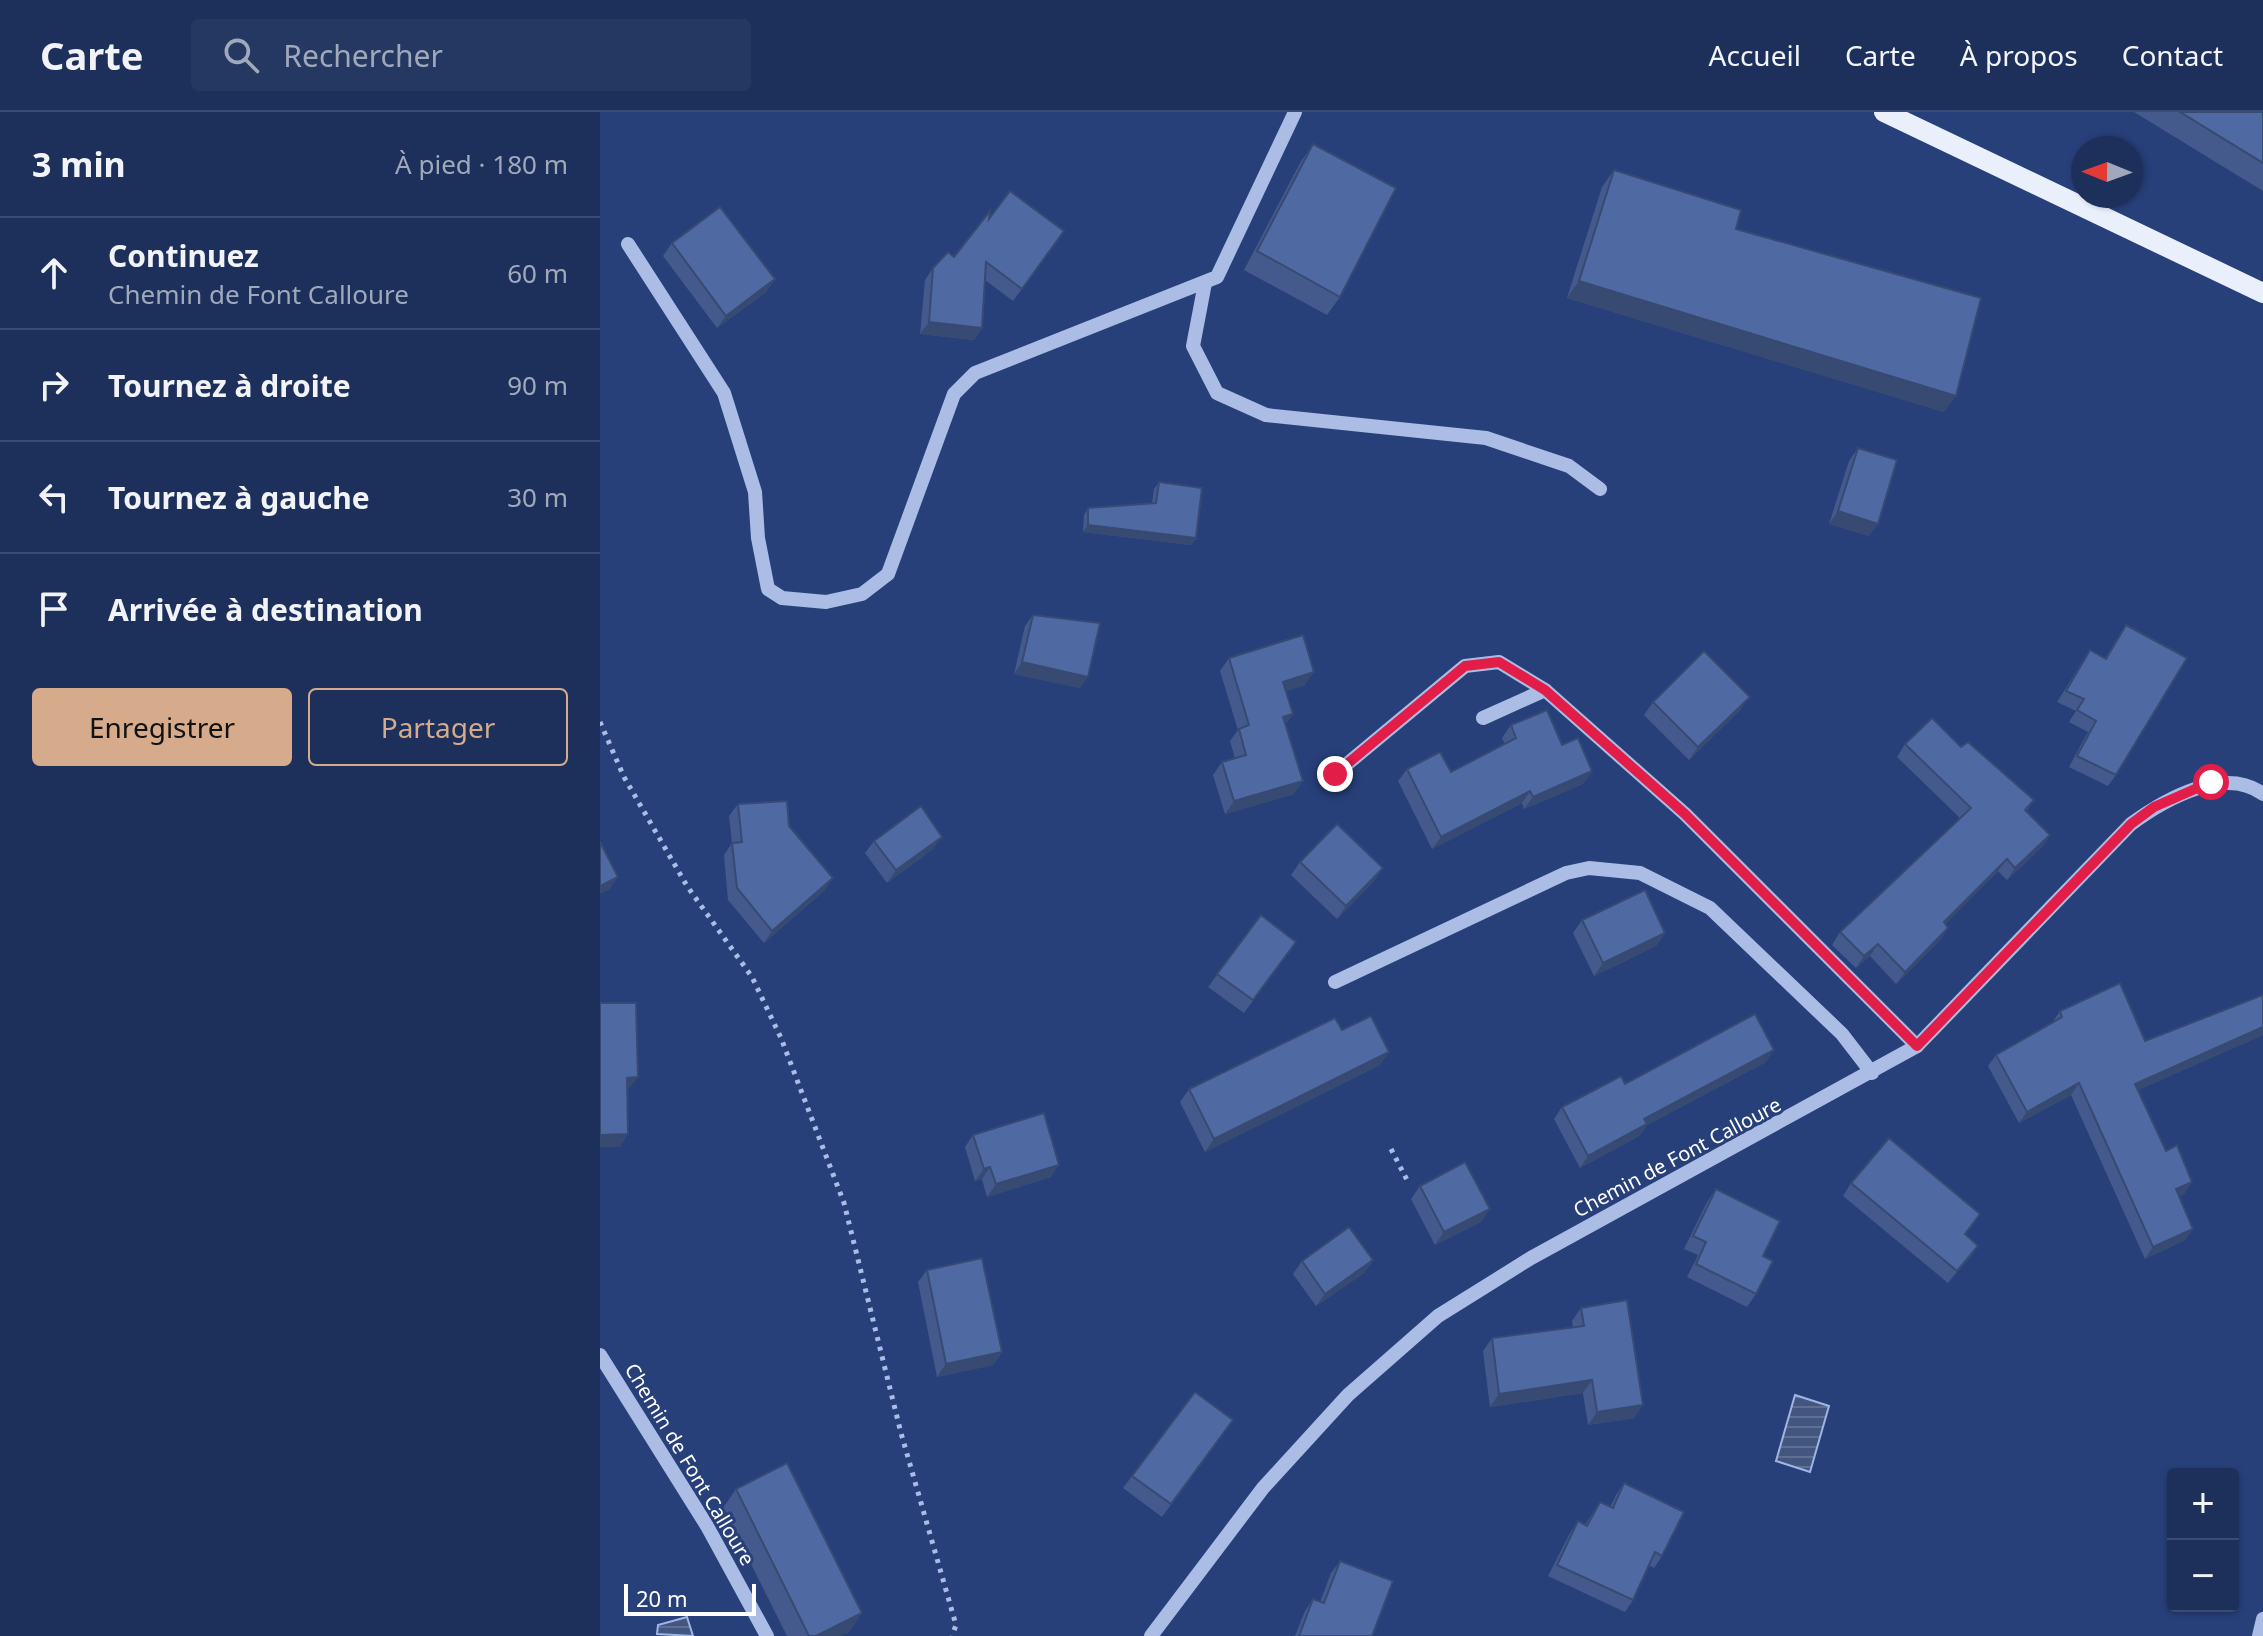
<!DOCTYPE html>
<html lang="fr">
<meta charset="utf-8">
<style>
:root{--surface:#1d305c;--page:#253862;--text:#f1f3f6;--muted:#a0a9bb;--line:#3b4b72;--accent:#d6ab8b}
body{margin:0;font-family:"Noto Sans",sans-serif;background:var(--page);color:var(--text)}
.controls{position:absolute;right:24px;bottom:24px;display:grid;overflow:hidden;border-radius:8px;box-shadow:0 2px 6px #0004}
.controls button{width:72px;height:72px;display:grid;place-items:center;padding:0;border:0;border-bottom:2px solid var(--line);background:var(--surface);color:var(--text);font:40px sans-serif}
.compass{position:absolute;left:1471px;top:24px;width:72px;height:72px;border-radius:50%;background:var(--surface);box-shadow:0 2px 6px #0004;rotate:271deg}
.scale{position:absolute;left:24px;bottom:20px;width:132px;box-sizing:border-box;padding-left:8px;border:4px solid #fff;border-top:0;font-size:22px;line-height:28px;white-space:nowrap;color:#fff;-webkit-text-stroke:6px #27407a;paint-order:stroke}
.stop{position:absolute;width:24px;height:24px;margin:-18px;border:6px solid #e11d48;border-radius:50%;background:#fff}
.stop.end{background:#e11d48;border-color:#fff;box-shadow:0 2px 8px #0008}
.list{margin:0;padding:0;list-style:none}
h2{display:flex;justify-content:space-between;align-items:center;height:104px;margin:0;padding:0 32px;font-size:34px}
h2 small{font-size:26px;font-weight:400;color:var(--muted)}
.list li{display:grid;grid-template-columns:52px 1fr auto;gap:24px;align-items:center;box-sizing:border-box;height:112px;padding:0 32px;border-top:2px solid var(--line)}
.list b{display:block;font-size:30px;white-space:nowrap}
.list p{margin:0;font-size:26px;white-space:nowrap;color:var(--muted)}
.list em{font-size:26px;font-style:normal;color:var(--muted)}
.actions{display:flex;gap:16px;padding:24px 32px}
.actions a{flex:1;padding:18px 0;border:2px solid var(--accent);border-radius:8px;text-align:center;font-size:28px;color:var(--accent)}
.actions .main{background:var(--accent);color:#111}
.icon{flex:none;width:44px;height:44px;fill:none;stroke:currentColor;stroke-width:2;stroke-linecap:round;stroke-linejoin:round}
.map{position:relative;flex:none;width:1663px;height:1524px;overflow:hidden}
header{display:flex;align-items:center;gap:48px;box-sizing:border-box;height:112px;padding:0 40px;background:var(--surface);border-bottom:2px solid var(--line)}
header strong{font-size:38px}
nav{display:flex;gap:44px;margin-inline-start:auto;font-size:28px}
.search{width:560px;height:72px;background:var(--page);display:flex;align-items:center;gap:20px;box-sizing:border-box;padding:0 28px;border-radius:8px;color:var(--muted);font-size:30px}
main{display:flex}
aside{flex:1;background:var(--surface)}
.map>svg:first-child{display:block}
.water{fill:url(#water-rules);stroke:#9fb6e4;stroke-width:2}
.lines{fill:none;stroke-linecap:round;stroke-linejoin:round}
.path{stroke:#abbde4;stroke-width:5;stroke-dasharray:4 6;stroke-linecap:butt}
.minor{stroke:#abbde4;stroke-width:14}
.major{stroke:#eaeffc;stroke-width:20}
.wall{fill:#445a8c}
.shaded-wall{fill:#374a72}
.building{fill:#4f69a3;stroke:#374a72;stroke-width:2}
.route{stroke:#e11d48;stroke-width:10}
.labels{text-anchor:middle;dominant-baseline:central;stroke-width:6;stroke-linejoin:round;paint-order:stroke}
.street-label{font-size:20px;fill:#fff;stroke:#27407a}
</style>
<header>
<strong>Carte</strong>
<div class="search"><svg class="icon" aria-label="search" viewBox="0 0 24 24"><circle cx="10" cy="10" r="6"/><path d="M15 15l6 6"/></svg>Rechercher</div>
<nav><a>Accueil</a><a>Carte</a><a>À propos</a><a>Contact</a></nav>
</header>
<main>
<aside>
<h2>3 min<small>À pied · 180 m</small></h2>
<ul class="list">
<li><svg class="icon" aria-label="ahead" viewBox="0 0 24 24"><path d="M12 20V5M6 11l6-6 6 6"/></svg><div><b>Continuez</b><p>Chemin de Font Calloure</p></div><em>60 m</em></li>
<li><svg class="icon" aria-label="right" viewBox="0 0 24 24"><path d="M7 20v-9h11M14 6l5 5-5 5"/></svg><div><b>Tournez à droite</b></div><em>90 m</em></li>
<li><svg class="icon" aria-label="left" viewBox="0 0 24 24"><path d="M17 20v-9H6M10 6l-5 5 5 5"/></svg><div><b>Tournez à gauche</b></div><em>30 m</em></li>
<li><svg class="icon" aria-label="arrive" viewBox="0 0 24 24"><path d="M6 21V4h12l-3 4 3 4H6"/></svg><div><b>Arrivée à destination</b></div></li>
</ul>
<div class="actions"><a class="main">Enregistrer</a><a>Partager</a></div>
</aside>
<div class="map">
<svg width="1663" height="1524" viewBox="0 0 1663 1524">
<defs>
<pattern id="water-rules" width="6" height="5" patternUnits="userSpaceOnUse" patternTransform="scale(2)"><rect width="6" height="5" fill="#435680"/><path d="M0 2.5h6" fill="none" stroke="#5f6f93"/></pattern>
</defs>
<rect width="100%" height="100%" fill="#27407a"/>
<!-- water -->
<g class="water">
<path d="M 1195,1283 L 1229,1294 L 1210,1360 L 1176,1349 Z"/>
<path d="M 87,1505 L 93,1524 L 57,1522 L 58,1513 Z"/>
</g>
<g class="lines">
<!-- path -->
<g class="path">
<path d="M 0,610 L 24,665 L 87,774 L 152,865 L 181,926 L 244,1091 L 301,1321 L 356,1513 L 352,1524"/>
<path d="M 791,1037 L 807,1068"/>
</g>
<!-- minor -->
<g class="minor">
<path d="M 28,132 L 124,281 L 155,380 L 158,426 L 168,477 L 182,486 L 226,490 L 262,482 L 288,462 L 354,282 L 375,261 L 617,165 L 695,0"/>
<path d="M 605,171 L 593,234 L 617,281 L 666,303 L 886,326 L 969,354 L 1000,377"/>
<path d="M 883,606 L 945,578 L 1085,702 L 1317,934"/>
<path d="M 735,662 L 865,554 L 899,550 L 945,578"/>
<path d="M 735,870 L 966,761 L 989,756 L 1040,761 L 1110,796 L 1242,922 L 1272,961"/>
<path d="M 0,1243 L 107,1414 L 167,1524"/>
<path d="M 551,1524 L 663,1376 L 748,1283 L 838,1204 L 931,1146 L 1317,934 L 1531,712 C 1564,688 1624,653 1663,682"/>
<path d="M 1659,1524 L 1663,1507"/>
</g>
<!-- major -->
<path class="major" d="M 1284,0 L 1663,181"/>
</g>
<!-- wall -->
<g class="wall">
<path d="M 1534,0 L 1663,0 L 1663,79 Z"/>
<path d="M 713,32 L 740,185 L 727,203 L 644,158 L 700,51 Z"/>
<path d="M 1014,58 L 1136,117 L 1344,300 L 967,186 L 1002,75 Z"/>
<path d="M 389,107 L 464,119 L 413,189 L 385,168 L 382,216 L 374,228 L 320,222 L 325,168 L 333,156 L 354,145 Z"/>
<path d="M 72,131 L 175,167 L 166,180 L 117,216 L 63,144 Z"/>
<path d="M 1258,336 L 1269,424 L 1229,412 L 1249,349 Z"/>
<path d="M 559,370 L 596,426 L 591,433 L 483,420 L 484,403 L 488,396 L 552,391 L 554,377 Z"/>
<path d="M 433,503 L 480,576 L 414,562 L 425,514 Z"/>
<path d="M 1526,513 L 1516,663 L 1508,674 L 1469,655 L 1488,620 L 1469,610 L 1476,599 L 1457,590 L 1490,538 L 1505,546 Z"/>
<path d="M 629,546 L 705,573 L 686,579 L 693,602 L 685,613 L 694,682 L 625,702 L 613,663 L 622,650 L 635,646 L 630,629 L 638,618 L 620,559 Z"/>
<path d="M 1053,590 L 1141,597 L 1089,648 L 1044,603 Z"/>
<path d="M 911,613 L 962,633 L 992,659 L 983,672 L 924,697 L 922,691 L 832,737 L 798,669 L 807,657 L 851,660 L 905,632 L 902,626 Z"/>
<path d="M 1305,632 L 1361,635 L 1434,688 L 1426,700 L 1450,723 L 1442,735 L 1407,768 L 1398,759 L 1345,812 L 1348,816 L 1340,828 L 1296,872 L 1270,844 L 1256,856 L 1232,833 L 1240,820 L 1360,706 L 1297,645 Z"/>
<path d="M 138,692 L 189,714 L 225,778 L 164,831 L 128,788 L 124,743 L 132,731 L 129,704 Z"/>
<path d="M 274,729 L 333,737 L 287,771 L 265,741 Z"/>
<path d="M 700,750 L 783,756 L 774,769 L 737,807 L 691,763 Z"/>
<path d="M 661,803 L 696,830 L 644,901 L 608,875 Z"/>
<path d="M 982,808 L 1065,821 L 1056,834 L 994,864 L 973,821 Z"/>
<path d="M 1663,883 L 1663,923 L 1538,978 L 1566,1039 L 1592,1070 L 1584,1082 L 1579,1084 L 1593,1117 L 1585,1128 L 1545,1147 L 1471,983 L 1419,1011 L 1388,954 L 1396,943 L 1452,911 L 1460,899 L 1545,929 Z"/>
<path d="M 742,918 L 780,953 L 605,1040 L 580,990 L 589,977 Z"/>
<path d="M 1166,950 L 1047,1013 L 1039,1024 L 980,1056 L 954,1007 L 962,995 L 1025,972 Z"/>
<path d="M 373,1023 L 451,1065 L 387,1085 L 382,1067 L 375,1069 L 365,1035 Z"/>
<path d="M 1251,1071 L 1380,1102 L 1366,1122 L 1378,1134 L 1348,1171 L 1243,1084 Z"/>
<path d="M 820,1074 L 881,1110 L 835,1133 L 811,1087 Z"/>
<path d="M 1116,1077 L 1163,1144 L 1156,1182 L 1147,1195 L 1087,1165 L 1098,1143 L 1084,1137 L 1107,1090 Z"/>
<path d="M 773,1148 L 764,1161 L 716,1194 L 693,1162 L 702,1149 Z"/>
<path d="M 327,1158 L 402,1240 L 393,1253 L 337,1265 L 318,1170 Z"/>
<path d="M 981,1196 L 1034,1306 L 988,1313 L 983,1281 L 890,1295 L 883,1239 L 892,1226 L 973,1216 L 972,1209 Z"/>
<path d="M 633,1308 L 562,1405 L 523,1376 L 532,1364 Z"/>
<path d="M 1024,1371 L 1062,1444 L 1054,1456 L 1049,1453 L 1033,1488 L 1025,1500 L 948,1464 L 970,1421 L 978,1409 L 985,1413 L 1000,1390 L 1010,1395 L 1016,1383 Z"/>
<path d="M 136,1377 L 249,1520 L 240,1524 L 187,1524 L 123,1396 Z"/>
<path d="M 740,1449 L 772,1524 L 695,1524 L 705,1499 L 713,1487 L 720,1490 L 731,1461 Z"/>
</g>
<!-- shaded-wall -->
<g class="shaded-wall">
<path d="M 175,167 L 166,180 L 117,216 L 126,204 Z"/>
<path d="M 979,169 L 1356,284 L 1344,300 L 967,186 Z"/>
<path d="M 329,210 L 382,216 L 374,228 L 320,222 Z"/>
<path d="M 1238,399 L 1278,412 L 1269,424 L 1229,412 Z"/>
<path d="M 488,413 L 596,426 L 591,433 L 483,420 Z"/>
<path d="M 422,550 L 488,565 L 480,576 L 414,562 Z"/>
<path d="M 714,560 L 705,573 L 674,583 L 683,570 Z"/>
<path d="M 1150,585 L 1141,597 L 1089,648 L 1098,635 Z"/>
<path d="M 693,602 L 684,615 L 683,605 Z"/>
<path d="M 992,659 L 983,672 L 924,697 L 933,685 Z"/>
<path d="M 703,669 L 694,682 L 625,702 L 634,689 Z"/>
<path d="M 930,679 L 922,691 L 832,737 L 841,725 Z"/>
<path d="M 1450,723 L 1442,735 L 1407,768 L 1415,756 Z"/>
<path d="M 342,725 L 333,737 L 287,771 L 296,758 Z"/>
<path d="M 1407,747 L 1398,759 L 1335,823 L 1344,810 Z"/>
<path d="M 783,756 L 774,769 L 737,807 L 746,794 Z"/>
<path d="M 18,765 L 9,778 L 0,782 L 0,774 Z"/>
<path d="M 233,766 L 225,778 L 164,831 L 172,819 Z"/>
<path d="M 1348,816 L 1340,828 L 1296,872 L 1305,860 Z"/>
<path d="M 1065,821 L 1056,834 L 994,864 L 1003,851 Z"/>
<path d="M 1278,832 L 1270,844 L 1256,856 L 1264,844 Z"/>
<path d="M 1663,915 L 1663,923 L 1527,983 L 1535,972 Z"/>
<path d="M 1174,938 L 1166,950 L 1047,1013 L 1039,1024 L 980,1056 L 988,1044 L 1044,1007 Z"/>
<path d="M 789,940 L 780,953 L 605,1040 L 614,1027 Z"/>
<path d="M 38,965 L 29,977 L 18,978 L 27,966 Z"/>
<path d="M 1479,971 L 1471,983 L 1419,1011 L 1427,1000 Z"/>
<path d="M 28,1022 L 20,1035 L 0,1035 L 0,1023 Z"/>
<path d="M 459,1053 L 451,1065 L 387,1085 L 396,1072 Z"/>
<path d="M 390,1055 L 382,1067 L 375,1069 L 384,1057 Z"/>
<path d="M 1592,1070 L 1584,1082 L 1568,1089 L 1576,1077 Z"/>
<path d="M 890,1097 L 881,1110 L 835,1133 L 844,1120 Z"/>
<path d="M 1593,1117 L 1585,1128 L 1545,1147 L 1553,1135 Z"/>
<path d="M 1378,1134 L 1370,1146 L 1348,1171 L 1357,1159 Z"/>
<path d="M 773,1148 L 764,1161 L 716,1194 L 725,1182 Z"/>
<path d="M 402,1240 L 393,1253 L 337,1265 L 346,1252 Z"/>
<path d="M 992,1268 L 983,1281 L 890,1295 L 899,1282 Z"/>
<path d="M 1043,1293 L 1034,1306 L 988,1313 L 997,1300 Z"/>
<path d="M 262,1501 L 249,1520 L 240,1524 L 216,1524 Z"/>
</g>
<!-- building -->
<g class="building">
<path d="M 1580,0 L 1663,0 L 1663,51 Z"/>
<path d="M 713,32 L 796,76 L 740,185 L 657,139 Z"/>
<path d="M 1014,58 L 1141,98 L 1136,117 L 1381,186 L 1356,284 L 979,169 Z"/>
<path d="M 410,79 L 464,119 L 422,177 L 386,150 L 382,216 L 329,210 L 333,156 L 348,140 L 354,145 L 390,99 L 389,107 Z"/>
<path d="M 120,95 L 175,167 L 126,204 L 72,131 Z"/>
<path d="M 1258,336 L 1297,348 L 1278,412 L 1238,399 Z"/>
<path d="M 559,370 L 602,376 L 596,426 L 488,413 L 488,396 L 556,391 Z"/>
<path d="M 433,503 L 500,511 L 488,565 L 422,550 Z"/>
<path d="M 1526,513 L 1587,546 L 1516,663 L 1477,644 L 1496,609 L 1477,598 L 1484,587 L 1466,579 L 1490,538 L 1506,547 Z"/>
<path d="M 703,523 L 714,560 L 683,570 L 693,602 L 683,605 L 703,669 L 634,689 L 622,650 L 646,643 L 639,617 L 649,613 L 629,546 Z"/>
<path d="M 1104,539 L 1150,585 L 1098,635 L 1053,590 Z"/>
<path d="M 947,598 L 962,633 L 978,626 L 992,659 L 933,685 L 930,679 L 841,725 L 807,657 L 840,640 L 851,660 L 916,626 L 911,613 Z"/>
<path d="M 1332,606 L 1361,635 L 1368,630 L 1434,688 L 1425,698 L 1450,723 L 1415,756 L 1407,747 L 1344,810 L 1348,816 L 1305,860 L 1278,832 L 1264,844 L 1240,820 L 1371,696 L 1305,632 Z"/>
<path d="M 187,689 L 189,714 L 233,766 L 172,819 L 137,776 L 132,731 L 142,730 L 138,692 Z"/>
<path d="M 321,694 L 342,725 L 296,758 L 274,729 Z"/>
<path d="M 737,712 L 783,756 L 746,794 L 700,750 Z"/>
<path d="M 0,730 L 18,765 L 0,774 Z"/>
<path d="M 1045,778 L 1065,821 L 1003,851 L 982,808 Z"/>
<path d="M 661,803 L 696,830 L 653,888 L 617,862 Z"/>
<path d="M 1520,871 L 1545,929 L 1663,883 L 1663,915 L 1535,972 L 1566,1039 L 1577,1033 L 1592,1070 L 1576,1077 L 1593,1117 L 1553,1135 L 1479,971 L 1427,1000 L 1396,943 L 1462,905 L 1460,899 Z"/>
<path d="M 0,891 L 36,891 L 38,965 L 27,966 L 28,1022 L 0,1023 Z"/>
<path d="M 1155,902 L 1174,938 L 1044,1007 L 1047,1012 L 988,1044 L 962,995 L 1021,964 L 1025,972 Z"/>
<path d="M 771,904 L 789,940 L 614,1027 L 589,977 L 735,906 L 742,918 Z"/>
<path d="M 444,1001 L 459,1053 L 396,1072 L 390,1055 L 384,1057 L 373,1023 Z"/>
<path d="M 1289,1026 L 1380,1102 L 1365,1122 L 1378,1134 L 1357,1159 L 1251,1071 Z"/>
<path d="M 865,1050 L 890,1097 L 844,1120 L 820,1074 Z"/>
<path d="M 1116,1077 L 1180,1109 L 1163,1144 L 1173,1149 L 1156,1182 L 1096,1152 L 1106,1130 L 1093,1124 Z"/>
<path d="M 749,1115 L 773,1148 L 725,1182 L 702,1149 Z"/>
<path d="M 382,1146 L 402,1240 L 346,1252 L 327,1158 Z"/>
<path d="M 1027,1188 L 1043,1293 L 997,1300 L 992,1268 L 899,1282 L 892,1226 L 984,1214 L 981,1196 Z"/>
<path d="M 595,1280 L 633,1308 L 571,1392 L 532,1364 Z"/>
<path d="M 187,1351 L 262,1501 L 216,1524 L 209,1524 L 136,1377 Z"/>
<path d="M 1024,1371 L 1084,1400 L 1062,1444 L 1055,1440 L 1033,1488 L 957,1453 L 978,1409 L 987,1414 L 1000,1390 L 1013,1396 Z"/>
<path d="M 740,1449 L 793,1469 L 772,1524 L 699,1524 L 713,1487 L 724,1491 Z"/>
</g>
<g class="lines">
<!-- route -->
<path class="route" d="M 735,662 L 865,554 L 899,550 L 945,578 L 1085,702 L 1317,934 L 1531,712 L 1554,695 L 1611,670"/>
</g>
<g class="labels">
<!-- street labels -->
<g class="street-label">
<text transform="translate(1077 1045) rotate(-28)">Chemin de Font Calloure</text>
<text transform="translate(90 1352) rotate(59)">Chemin de Font Calloure</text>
</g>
</g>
</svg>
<div class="controls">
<button>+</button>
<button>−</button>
</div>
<svg class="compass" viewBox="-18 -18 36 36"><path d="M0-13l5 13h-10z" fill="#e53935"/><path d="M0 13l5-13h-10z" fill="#a0a9bb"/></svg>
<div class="scale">20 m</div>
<div class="stop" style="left:1611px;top:670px"></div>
<div class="stop end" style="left:735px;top:662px"></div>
</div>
</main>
